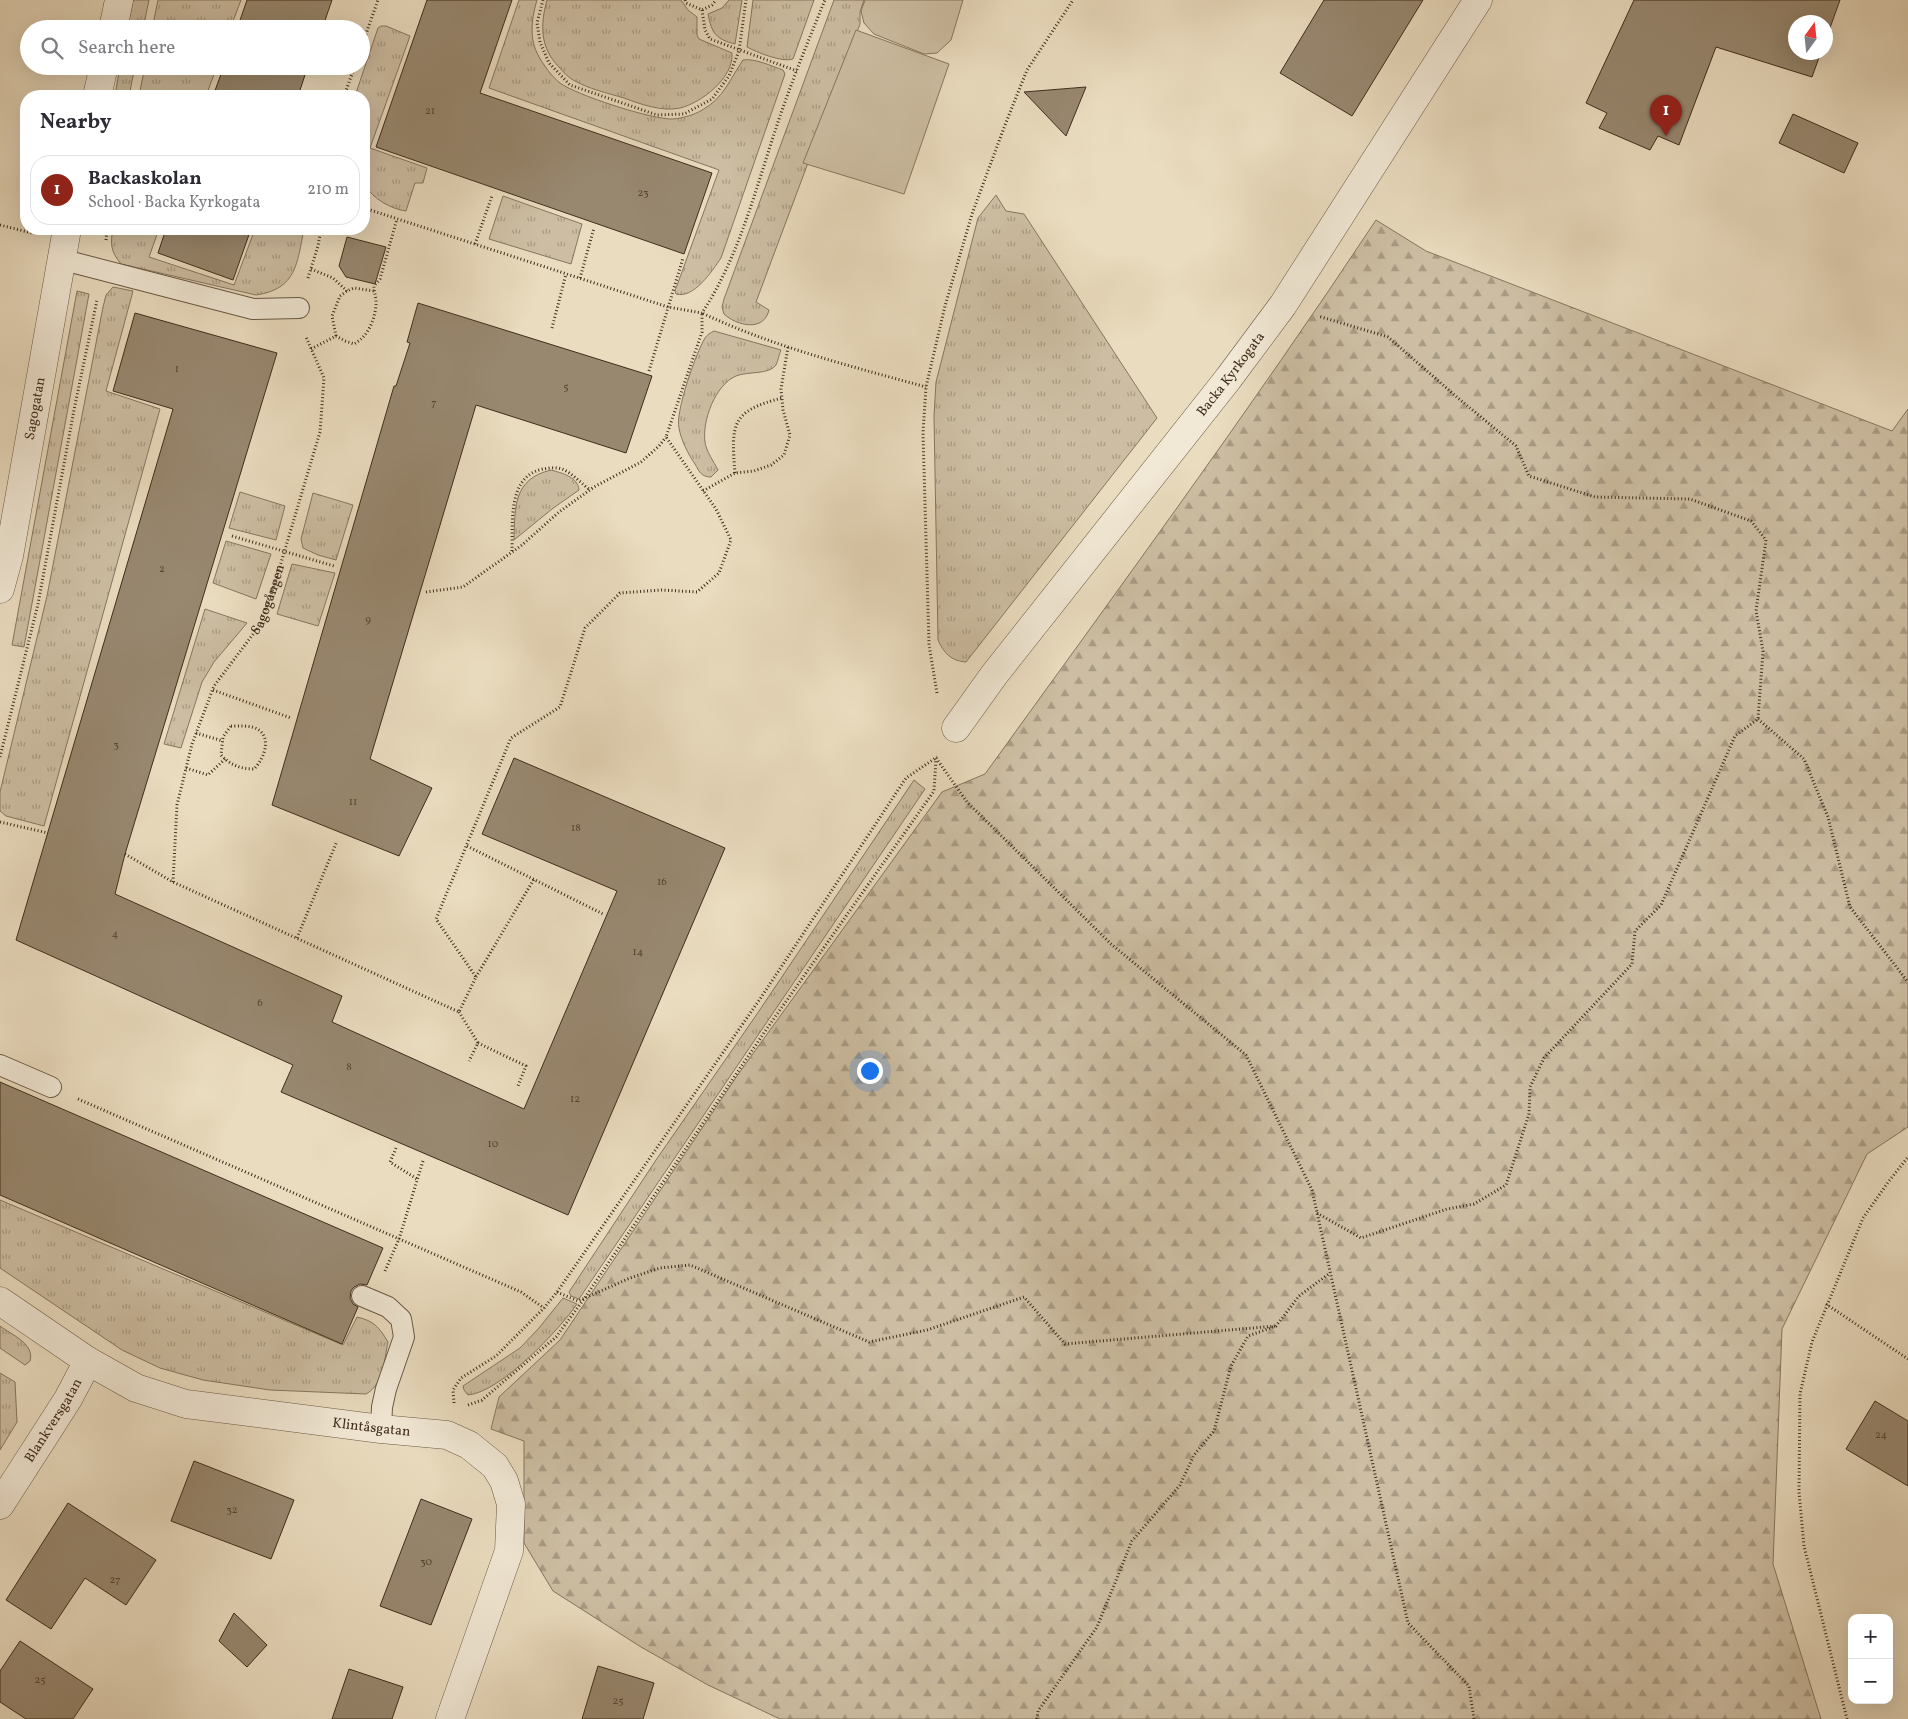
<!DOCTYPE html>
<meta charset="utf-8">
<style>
:root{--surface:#fff;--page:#f7f7f7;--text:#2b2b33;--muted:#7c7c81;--line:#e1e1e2;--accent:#8f2418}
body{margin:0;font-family:Vollkorn,serif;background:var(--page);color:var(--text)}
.controls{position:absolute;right:15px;bottom:15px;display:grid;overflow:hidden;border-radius:10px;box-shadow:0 5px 20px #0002}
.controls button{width:45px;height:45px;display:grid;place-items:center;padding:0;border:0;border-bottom:1px solid var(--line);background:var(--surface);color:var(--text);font:25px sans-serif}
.compass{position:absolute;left:1788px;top:15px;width:45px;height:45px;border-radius:50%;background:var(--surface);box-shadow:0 5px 20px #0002;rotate:15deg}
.you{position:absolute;left:869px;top:1070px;width:18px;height:18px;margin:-12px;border:4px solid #fff;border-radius:50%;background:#1a73e8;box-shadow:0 0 0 8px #1a73e833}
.badge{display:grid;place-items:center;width:32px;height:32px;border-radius:50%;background:var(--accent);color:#fff;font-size:16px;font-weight:700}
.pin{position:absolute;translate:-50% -41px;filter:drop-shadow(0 1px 2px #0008)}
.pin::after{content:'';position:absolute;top:26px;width:18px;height:15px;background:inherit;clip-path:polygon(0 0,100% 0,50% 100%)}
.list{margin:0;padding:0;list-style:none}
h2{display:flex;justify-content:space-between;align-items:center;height:65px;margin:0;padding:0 20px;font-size:21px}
h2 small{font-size:16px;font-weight:400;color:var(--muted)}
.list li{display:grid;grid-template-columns:32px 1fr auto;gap:15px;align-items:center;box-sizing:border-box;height:70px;margin:0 10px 10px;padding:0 10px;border:1px solid var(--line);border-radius:20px}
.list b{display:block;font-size:19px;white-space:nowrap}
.list p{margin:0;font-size:16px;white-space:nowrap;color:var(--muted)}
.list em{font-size:16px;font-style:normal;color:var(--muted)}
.icon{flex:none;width:28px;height:28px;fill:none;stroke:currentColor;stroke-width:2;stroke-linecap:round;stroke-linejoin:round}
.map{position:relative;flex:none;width:1908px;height:1719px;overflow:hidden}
.search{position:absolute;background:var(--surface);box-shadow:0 5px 20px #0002;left:20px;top:20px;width:350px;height:55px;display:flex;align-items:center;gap:12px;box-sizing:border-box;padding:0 18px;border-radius:28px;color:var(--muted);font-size:19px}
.panel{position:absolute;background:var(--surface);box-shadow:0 5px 20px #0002;left:20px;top:90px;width:350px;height:145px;border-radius:20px}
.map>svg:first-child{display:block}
.grass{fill:url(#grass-tufts);stroke:#86765f}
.forest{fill:url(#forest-firs);stroke:#86765f}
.green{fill:#cdbea3;stroke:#86765f}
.building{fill:#988870;stroke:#402d1b}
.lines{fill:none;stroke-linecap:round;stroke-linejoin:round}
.lane-casing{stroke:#6a5944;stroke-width:22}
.street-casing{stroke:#6a5944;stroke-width:29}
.path{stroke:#402d1b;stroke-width:3;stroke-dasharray:1 2.5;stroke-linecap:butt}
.lane{stroke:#f1e8d5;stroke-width:20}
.street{stroke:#f1e8d5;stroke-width:28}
.labels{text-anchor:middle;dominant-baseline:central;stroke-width:4;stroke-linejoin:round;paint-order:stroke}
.number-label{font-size:11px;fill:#564430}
.street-label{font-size:14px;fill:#402d1b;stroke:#f1e8d5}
</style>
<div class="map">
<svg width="1908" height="1719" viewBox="0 0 1908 1719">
<defs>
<pattern id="grass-tufts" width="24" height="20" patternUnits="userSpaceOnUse" patternTransform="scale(1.25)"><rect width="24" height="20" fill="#cdbea3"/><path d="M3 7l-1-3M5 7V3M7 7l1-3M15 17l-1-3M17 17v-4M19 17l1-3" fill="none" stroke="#a89b84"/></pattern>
<pattern id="forest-firs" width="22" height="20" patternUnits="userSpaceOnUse" patternTransform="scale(1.25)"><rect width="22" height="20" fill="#cdbea3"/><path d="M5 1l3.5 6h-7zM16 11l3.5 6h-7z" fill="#a89b84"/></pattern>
</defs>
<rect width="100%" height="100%" fill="#eadcbf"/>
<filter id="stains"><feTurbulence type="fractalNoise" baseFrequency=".004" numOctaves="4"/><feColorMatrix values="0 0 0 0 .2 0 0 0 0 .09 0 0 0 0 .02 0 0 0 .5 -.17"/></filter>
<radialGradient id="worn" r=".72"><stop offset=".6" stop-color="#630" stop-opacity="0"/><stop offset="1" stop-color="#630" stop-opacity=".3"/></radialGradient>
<!-- grass -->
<g class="grass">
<path d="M 133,0 L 149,0 L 143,29 L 127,29 Z"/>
<path d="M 158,0 L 241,0 L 230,29 L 152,29 Z"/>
<path d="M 519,0 L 537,0 C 532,17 529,36 537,53 C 542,63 551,76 560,83 C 576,95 653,120 673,119 C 683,118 694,115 702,110 C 723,99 730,79 743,60 C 755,58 771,66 783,70 L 785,74 L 721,258 C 712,271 694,299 676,294 L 675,291 L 719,170 L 489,88 Z"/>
<path d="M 547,0 L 681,0 L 688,10 L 697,17 L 697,35 L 699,39 L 732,53 C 734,78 701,103 680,108 C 662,112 640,104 624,98 C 607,93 589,89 573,80 C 568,77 563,72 559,67 C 540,48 540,25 547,0 Z"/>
<path d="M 729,0 L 742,0 L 735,44 C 716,39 712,34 708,14 L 722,8 Z"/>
<path d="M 753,0 L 814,0 L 793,59 C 783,63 756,52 747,47 Z"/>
<path d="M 834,0 L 864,0 L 860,12 L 860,24 L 756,302 L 769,310 C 764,332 737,326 724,314 L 722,307 L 724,299 Z"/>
<path d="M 381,26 L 386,26 L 410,36 L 370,148 L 427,168 L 423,183 L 415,183 L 406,211 C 391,209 373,199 365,185 C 361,179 364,109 364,96 L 355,96 L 378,28 Z"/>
<path d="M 120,66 L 135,66 L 129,96 L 115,96 Z"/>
<path d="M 145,66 L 217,66 L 206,96 L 139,96 Z"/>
<path d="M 996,195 L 1006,211 L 1024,214 L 1157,418 L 966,662 C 951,661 944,653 938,640 L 934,416 L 936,382 L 978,218 Z"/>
<path d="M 503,196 L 582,224 L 571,264 L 489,239 Z"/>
<path d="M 113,229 L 159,229 L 149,257 L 234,285 L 255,229 L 304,229 C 297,263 297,289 256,295 L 121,264 C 111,252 110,244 113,229 Z"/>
<path d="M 113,287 L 133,291 L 106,391 L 160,409 L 44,826 L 6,816 L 0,811 L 0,792 L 47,596 L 103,307 L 106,295 Z"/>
<path d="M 77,291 L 89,294 L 24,647 L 12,645 Z"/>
<path d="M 714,331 L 781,350 C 779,354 778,361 776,365 C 769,375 748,371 736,376 C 715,385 702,421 705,442 C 706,451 714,462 718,470 L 711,477 C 701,477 699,471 695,464 C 688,454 681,440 679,428 C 675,412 696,353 705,338 C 707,335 710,333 714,331 Z"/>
<path d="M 551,470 C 562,473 578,477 579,490 L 552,509 L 514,540 C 515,507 513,479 551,470 Z"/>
<path d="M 240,492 L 285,506 L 276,540 L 229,528 Z"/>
<path d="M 313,493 L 353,505 L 336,560 L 318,555 L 303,548 L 301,539 Z"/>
<path d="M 226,541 L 271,554 L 256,599 L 213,583 Z"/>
<path d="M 292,564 L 335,573 L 318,626 L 277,614 Z"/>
<path d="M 205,609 L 247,623 L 214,662 L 202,682 L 181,748 L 164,744 Z"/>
<path d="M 914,780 L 925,789 L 579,1299 L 571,1296 L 569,1292 L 656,1160 L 757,1014 Z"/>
<path d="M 0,1200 L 343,1345 L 357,1317 C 374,1321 379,1327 388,1342 C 384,1360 384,1384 366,1394 L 270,1390 L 203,1380 L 160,1368 L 122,1350 L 0,1268 Z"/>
<path d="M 563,1298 L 577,1304 C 559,1330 501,1392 468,1395 L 464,1390 L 463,1386 L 520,1348 L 539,1328 Z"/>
<path d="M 0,1326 C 12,1335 35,1344 30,1361 L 25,1365 L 0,1348 Z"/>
<path d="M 0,1373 L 15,1382 L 17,1422 L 0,1450 Z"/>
</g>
<!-- forest -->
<path class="forest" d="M 1376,220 L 1426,251 L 1892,431 L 1908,409 L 1908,1127 L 1867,1154 L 1782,1329 L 1773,1564 L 1821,1719 L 780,1719 L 708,1685 L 641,1647 L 553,1591 L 524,1543 L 524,1441 L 491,1429 L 499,1397 L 560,1340 L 739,1073 L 942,792 L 985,774 C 1117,591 1251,409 1376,220 Z"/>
<!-- green -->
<g class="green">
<path d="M 865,0 L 963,0 L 951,40 L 937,53 L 924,54 L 874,34 L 864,23 L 861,11 Z"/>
<path d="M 856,30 L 949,64 L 904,194 L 803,163 Z"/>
</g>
<!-- building -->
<g class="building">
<path d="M 247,0 L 332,0 L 322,29 L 237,29 Z"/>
<path d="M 427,0 L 512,0 L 480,93 L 712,173 L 684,254 L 376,147 Z"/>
<path d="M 1324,0 L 1423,0 L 1352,116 L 1280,73 Z"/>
<path d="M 1634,0 L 1840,0 L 1826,39 L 1826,22 L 1796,22 L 1796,52 L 1821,52 L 1812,77 L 1716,47 L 1679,145 L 1658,136 L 1650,150 L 1599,128 L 1607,113 L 1586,103 Z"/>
<path d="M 224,66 L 308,66 L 298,96 L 213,96 Z"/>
<path d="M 1086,87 L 1066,136 L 1024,92 Z"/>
<path d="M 1793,114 L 1858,143 L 1844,173 L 1779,143 Z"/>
<path d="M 166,229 L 251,229 L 233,280 L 158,253 Z"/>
<path d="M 347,237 L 386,247 L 375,284 L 346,277 L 339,266 Z"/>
<path d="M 418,303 L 652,376 L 626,453 L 476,405 L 370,759 L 432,788 L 399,856 L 272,805 L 394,386 L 396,386 L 410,343 L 407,342 Z"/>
<path d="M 135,313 L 277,353 L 125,854 L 115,894 L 342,996 L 332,1022 L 524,1109 L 617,891 L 482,834 L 514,758 L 725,848 L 568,1215 L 281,1092 L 293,1065 L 16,940 L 173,409 L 113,391 Z"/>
<path d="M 0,1082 L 383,1248 L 367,1285 L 360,1284 L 354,1287 L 351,1291 L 350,1298 L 353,1304 L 358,1307 L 342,1344 L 0,1195 Z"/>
<path d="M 1875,1401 L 1908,1421 L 1908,1486 L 1846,1449 Z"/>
<path d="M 194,1461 L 294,1500 L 271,1559 L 171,1521 Z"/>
<path d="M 421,1499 L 472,1519 L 431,1625 L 380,1606 Z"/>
<path d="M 68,1503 L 156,1560 L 126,1605 L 85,1578 L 51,1629 L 6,1600 Z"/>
<path d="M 234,1613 L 267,1645 L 247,1667 L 219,1641 Z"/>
<path d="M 20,1641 L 93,1689 L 73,1719 L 26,1719 L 0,1702 L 0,1671 Z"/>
<path d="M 598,1666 L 654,1683 L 643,1719 L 582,1719 Z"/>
<path d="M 349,1669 L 403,1687 L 392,1719 L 332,1719 Z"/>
</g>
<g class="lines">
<defs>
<g id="lane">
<path d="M 60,259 L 253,309 L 299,308"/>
<path d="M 0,1065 L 51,1087"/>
<path d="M 362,1296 L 388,1307 L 401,1319 L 404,1337 L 386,1389 L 382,1407 L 381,1429"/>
</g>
<g id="street">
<path d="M 113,29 L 119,0"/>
<path d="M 97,96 L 104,66"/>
<path id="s2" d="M 0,589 L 9,556 L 67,229"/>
<path id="s3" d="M 956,728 L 994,675 L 1228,379 L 1283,305 L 1478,0"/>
<path id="s4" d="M 0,1301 L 88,1361 L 136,1388 L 186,1404 L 381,1429 L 447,1435 L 469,1445 L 495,1466 L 504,1481 L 511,1504 L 509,1551 L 450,1719"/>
<path id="s5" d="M 0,1505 L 68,1399 L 88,1361"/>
</g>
</defs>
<!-- lane casing -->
<use href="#lane" class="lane-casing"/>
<!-- street casing -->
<use href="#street" class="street-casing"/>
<!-- path -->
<g class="path">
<path d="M 543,0 L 537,23 L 540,42 L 549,63 L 570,85 L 657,115 L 684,114 L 712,99 L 729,76 L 739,51 L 746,0"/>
<path d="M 685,0 L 686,3 L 702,10 L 712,5 L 716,0"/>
<path d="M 702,10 L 705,30 L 710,39 L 797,71"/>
<path d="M 361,48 L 378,0"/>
<path d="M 344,96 L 355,66"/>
<path d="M 364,208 L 668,307 L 702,313 C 739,257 756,188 777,125 C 791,83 808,41 825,0"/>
<path d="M 0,225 L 32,233"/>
<path d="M 106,240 L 107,229"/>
<path d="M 475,244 L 492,196"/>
<path d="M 311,269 L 333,278 L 347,291"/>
<path d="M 308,278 L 318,246 L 321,229"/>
<path d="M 580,278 L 594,228"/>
<path d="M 552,328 L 566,274"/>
<path d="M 336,336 L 332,316 L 340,296 L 347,291 L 354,288 L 374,291"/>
<path d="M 311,349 L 336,336 L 345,341 L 354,344 C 368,337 376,318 376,302 C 376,297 374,292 374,286 L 380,279 L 397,219"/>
<path d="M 649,371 L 683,258"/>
<path d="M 735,473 C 731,424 731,411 782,398"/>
<path d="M 703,491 L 735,473 L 754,471 L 771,465 L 784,455 L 790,435 L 783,410 L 781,389 L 788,347"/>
<path d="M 232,536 L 334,566"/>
<path d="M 512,551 C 513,523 507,476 543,469 C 549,468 556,467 562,469 C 572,473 582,484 590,490"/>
<path d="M 426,592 L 463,587 L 522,545 L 559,512 L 594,487 L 641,462 L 659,446 L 666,437"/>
<path d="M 213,690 L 291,718"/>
<path d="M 937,693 L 929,645 L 923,433 L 926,387 L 945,306 L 972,214 L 1005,125 L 1027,70 L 1073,0"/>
<path d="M 1758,719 L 1804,759 L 1828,817 L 1850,907 L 1908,982"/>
<path d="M 231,726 C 239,726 252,725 259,730 C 272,740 263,760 254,769 C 241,769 230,765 221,755 L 223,737 Z"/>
<path d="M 196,733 L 223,741"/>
<path d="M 0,757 L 38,604 L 74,410 L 97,300"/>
<path d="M 936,758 L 967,802 L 1111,944 L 1246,1055 L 1312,1190 L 1408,1623 L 1469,1686 L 1474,1719"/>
<path d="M 186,768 L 208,775 L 225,759"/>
<path d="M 0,822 L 48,833"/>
<path d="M 467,846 L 603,914"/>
<path d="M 125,854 L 173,882 L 459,1012 L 476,977 L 436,919 L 511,738 L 560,707 L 585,628 L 620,593 L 662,590 L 697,592 L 719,573 L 731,540 L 716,509 L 666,437 L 702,332 L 702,313 C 774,347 850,366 926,387"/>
<path id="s1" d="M 173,882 L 177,805 L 192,744 L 214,686 L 260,625 L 275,583 L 320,432 L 324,378 L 306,337"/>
<path d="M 297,938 L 337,841"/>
<path d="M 476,977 L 534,879"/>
<path d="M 459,1012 L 478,1043 L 469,1061"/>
<path d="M 478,1043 L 526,1066 L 518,1086"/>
<path d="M 78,1099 L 521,1292 L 544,1308"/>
<path d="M 396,1148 L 390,1162 L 417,1179"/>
<path d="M 1317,1213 L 1361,1238 L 1447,1209 L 1474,1204 L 1506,1185 L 1529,1114 L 1530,1087 L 1544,1058 L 1632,964 L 1635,931 L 1661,905 L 1735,736 L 1758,719 L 1763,651 L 1756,611 L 1766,540 L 1751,521 L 1690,499 L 1595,497 L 1529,476 L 1516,446 L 1458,398 L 1388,337 L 1318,316"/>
<path d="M 385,1271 L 399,1239 L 423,1161"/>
<path d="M 557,1292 L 578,1301 L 630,1278 L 660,1268 L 690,1265 L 869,1342 L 927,1330 L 1024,1297 L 1065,1344 L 1276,1326"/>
<path d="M 1826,1304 L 1908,1359"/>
<path d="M 454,1403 L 453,1390 L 461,1378 L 496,1356 L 544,1308 L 557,1292 L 760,999 L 906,778 L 937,757"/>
<path d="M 468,1405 L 482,1400 L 556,1337 L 584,1299 L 768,1027 L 934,791 L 936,759"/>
<path d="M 1037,1719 L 1038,1711 L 1097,1627 L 1132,1541 L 1180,1485 L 1194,1455 L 1214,1431 L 1231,1366 L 1248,1336 L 1276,1326 L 1299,1296 L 1330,1273"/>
<path d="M 1847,1719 L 1804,1546 L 1799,1492 L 1800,1394 L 1812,1342 L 1863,1218 L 1889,1181 L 1908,1157"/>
</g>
<!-- lane -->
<use href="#lane" class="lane"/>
<!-- street -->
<use href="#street" class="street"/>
</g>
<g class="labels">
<!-- number labels -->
<g class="number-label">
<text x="430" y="111">21</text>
<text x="643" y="193">23</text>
<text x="177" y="369">1</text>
<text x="566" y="387">5</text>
<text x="434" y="403">7</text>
<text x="162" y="569">2</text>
<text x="368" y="620">9</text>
<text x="116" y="745">3</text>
<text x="353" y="802">11</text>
<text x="576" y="828">18</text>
<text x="662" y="882">16</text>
<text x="115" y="934">4</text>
<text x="638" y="952">14</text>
<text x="260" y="1003">6</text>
<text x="349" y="1067">8</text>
<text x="575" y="1099">12</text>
<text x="493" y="1144">10</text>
<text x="1881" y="1435">24</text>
<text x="232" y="1510">32</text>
<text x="426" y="1562">30</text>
<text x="115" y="1580">27</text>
<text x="40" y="1680">25</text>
<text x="618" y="1701">25</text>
</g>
<!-- street labels -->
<g class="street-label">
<text stroke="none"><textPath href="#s3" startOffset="448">Backa Kyrkogata</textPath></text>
<text stroke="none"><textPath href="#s2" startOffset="184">Sagogatan</textPath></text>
<text stroke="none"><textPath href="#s1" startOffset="305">Sagogången</textPath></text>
<text stroke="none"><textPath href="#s5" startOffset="100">Blankversgatan</textPath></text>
<text stroke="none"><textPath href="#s4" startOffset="401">Klintåsgatan</textPath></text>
</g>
</g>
<rect width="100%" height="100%" filter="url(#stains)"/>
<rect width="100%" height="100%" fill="url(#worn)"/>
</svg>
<div class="controls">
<button>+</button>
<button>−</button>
</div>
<svg class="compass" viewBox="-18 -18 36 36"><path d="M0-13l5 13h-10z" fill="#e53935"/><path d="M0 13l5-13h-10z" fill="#7c7c81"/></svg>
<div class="you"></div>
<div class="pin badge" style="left:1666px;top:136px">1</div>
<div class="search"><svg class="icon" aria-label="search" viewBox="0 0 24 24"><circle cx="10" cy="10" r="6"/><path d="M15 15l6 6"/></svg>Search here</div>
<section class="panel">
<h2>Nearby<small></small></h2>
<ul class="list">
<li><span class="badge">1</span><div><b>Backaskolan</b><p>School · Backa Kyrkogata</p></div><em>210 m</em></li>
</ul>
</section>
</div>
